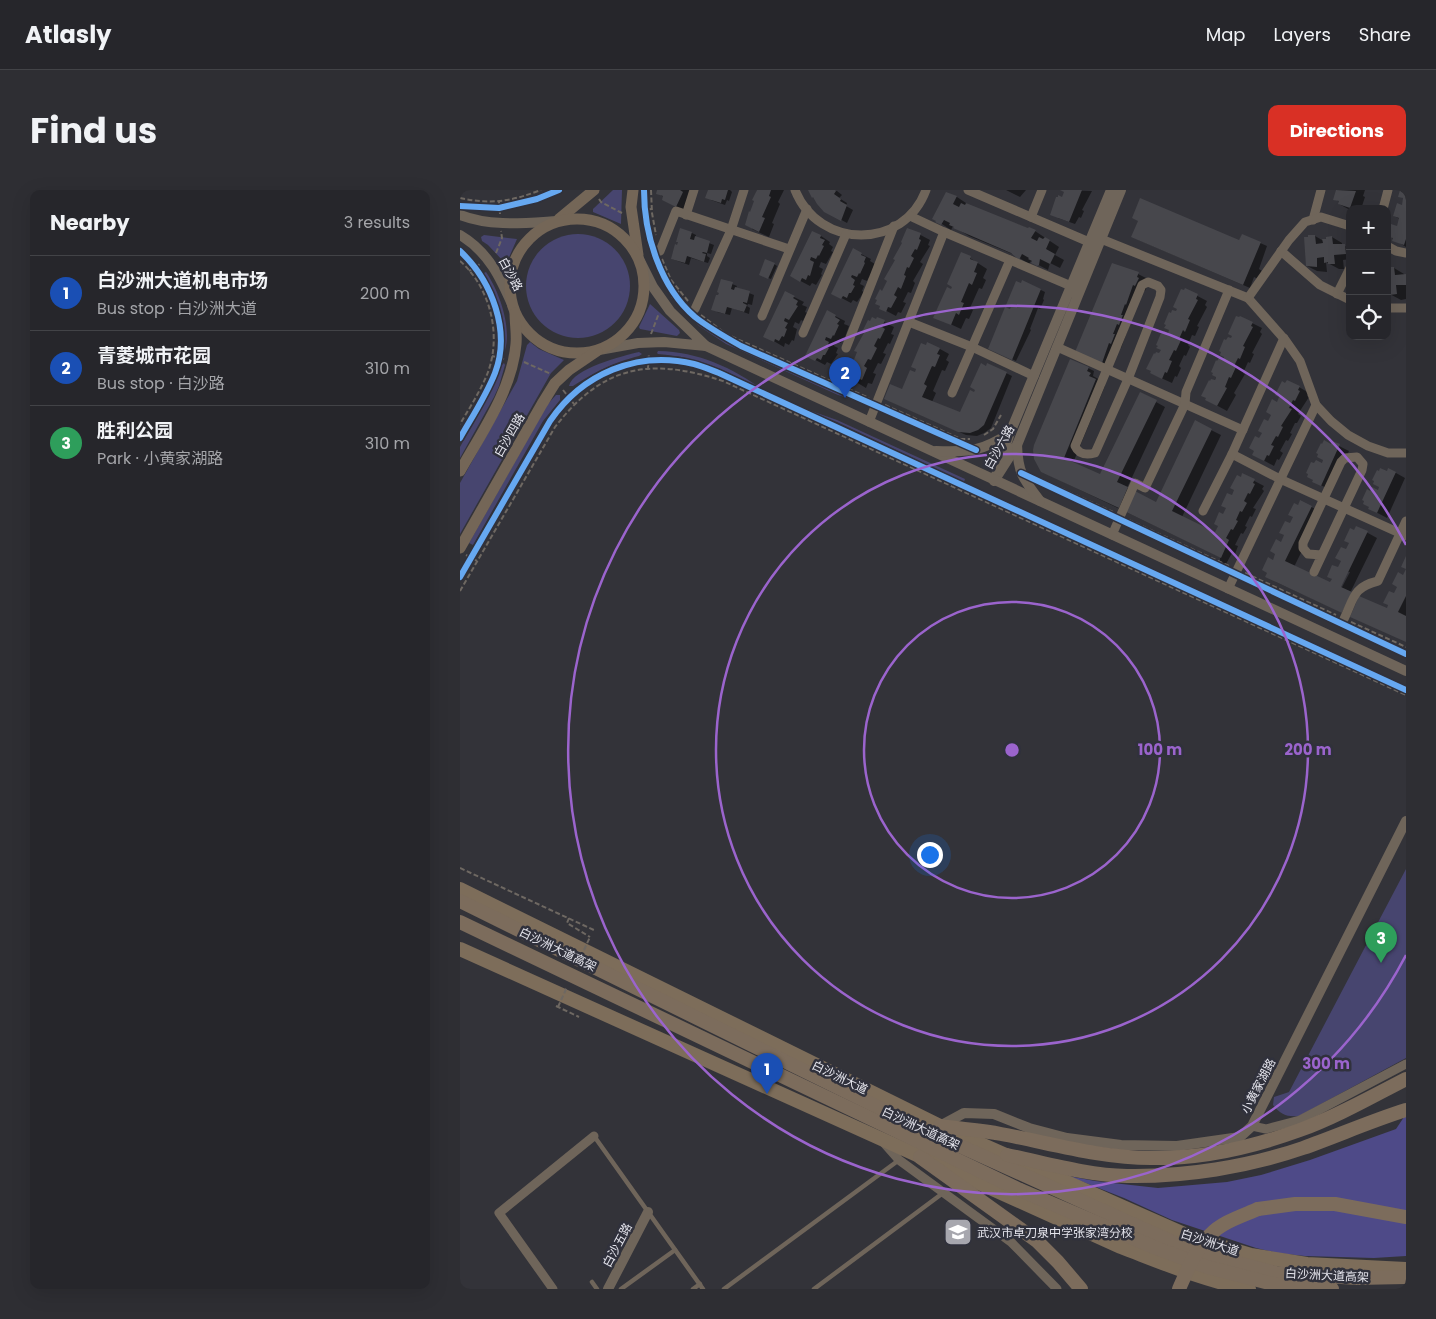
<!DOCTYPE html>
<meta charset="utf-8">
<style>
:root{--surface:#26262b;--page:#2e2e33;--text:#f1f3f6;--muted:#a4a5a9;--line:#424347;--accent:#d93025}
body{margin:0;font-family:Poppins,"Noto Sans SC",sans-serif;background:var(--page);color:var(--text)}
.controls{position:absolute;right:15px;top:15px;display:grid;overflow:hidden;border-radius:10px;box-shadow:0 5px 20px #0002}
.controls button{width:45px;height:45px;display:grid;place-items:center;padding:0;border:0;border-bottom:1px solid var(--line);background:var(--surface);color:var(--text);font:25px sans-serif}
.you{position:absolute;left:469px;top:664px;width:18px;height:18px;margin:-12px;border:4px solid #fff;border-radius:50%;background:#1a73e8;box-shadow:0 0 0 8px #1a73e833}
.badge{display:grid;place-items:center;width:32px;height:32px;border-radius:50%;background:var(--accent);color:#fff;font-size:16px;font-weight:700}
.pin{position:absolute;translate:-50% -41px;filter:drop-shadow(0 1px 2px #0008)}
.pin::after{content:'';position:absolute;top:26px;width:18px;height:15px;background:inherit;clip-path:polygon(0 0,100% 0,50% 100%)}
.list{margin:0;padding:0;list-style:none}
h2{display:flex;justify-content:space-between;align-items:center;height:65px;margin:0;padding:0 20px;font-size:21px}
h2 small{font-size:16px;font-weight:400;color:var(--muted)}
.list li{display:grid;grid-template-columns:32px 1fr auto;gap:15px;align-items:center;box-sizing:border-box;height:75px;padding:0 20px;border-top:1px solid var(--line)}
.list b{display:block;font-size:19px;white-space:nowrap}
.list p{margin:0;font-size:16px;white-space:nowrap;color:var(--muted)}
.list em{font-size:16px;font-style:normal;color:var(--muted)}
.icon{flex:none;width:28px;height:28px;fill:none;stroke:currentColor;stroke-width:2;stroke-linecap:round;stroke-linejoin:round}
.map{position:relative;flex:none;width:946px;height:1099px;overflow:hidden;border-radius:10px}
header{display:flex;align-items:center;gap:30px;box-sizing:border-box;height:70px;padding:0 25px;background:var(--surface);border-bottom:1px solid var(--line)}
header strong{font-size:24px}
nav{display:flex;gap:28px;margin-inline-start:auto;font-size:18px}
.intro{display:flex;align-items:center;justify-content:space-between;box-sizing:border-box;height:120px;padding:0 30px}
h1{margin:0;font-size:35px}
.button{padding:12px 22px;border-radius:10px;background:var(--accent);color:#fff;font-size:18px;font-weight:700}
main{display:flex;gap:30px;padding:0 30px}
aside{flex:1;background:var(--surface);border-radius:10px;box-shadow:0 5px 20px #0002}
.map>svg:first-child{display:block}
.green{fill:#47456f}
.forest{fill:#4e4a88}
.shadow{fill:#0007;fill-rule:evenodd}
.building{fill:#47474c}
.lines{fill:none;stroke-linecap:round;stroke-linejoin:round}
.path{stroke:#6e6862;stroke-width:2;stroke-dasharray:5 2.5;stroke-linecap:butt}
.service{stroke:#6f655a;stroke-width:4.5}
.minor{stroke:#6f655a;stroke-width:9}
.tertiary{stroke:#6f655a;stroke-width:10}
.secondary{stroke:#746657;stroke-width:11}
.primary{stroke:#7d6d5a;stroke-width:14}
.trunk{stroke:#7c6c5c;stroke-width:14}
.path-bridge{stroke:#6e6862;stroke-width:2;stroke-dasharray:5 2.5;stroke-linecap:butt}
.trunk-bridge{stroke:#7c6c5c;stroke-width:14}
.cycleway-casing{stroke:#30313c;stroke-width:9}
.cycleway{stroke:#66a8f1;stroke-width:6}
.ring{fill:none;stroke:#9b64cd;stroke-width:2.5}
.labels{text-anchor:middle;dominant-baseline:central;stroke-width:5;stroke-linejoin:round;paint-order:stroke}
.street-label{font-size:12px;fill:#e5e5ed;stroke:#30313c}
.poi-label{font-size:12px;fill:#e5e5ed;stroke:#30313c;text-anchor:start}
.centre{fill:#9b64cd;stroke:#30313c;stroke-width:2.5}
.ring-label{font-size:15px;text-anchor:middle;font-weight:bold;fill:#9b64cd;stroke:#30313c;stroke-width:5;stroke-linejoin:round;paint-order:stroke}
</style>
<header>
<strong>Atlasly</strong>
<nav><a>Map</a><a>Layers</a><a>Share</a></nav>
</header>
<div class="intro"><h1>Find us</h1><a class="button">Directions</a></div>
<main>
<aside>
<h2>Nearby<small>3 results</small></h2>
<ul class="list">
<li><span class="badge" style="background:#1a4fb4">1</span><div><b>白沙洲大道机电市场</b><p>Bus stop · 白沙洲大道</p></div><em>200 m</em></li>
<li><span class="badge" style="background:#1a4fb4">2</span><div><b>青菱城市花园</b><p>Bus stop · 白沙路</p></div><em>310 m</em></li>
<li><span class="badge" style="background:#2e9e5b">3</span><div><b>胜利公园</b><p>Park · 小黄家湖路</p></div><em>310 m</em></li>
</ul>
</aside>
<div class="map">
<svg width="946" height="1099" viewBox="0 0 946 1099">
<rect width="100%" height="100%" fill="#333339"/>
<!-- green -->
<g class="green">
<path d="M 153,0 L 162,0 L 161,34 L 133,22 L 133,19 Z"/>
<circle cx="118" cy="96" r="52"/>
<path d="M 24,45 L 57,49 L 47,72 L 44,72 L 28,55 L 22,51 L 21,47 Z"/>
<path d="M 26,82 C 39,101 52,137 45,160 L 43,158 C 44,131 35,107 24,83 Z"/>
<path d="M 219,112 C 242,139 267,150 298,165 C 334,182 372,196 407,214 L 378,205 L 266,154 L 239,136 L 217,114 Z"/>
<path d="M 190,114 L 219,140 L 220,143 L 217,146 L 180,139 L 179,137 Z"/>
<path d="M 70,152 L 79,159 L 104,170 L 91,183 L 0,344 L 0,293 L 57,191 L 67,155 Z"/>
<path d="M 198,161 C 240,162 273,178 306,202 C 270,182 240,167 198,164 L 197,163 Z"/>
<path d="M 179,162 L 182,164 L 179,166 C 152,173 137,181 113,196 L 109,196 C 113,178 163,166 179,162 Z"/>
<path d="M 44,173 L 45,175 L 39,196 L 34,207 L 0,268 L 0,257 L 27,208 L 41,176 Z"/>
<path d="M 96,205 L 100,205 L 100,210 L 83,231 L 13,355 L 9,353 L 87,215 Z"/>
<path d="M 334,215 L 377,230 L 505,289 L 504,292 L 377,232 Z"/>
<path d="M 946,679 L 946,868 L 839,926 C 827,927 821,925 813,915 L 814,907 L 829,902 Z"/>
</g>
<!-- forest -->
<path class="forest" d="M 946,924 L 946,1066 L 914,1068 L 845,1066 L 817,1063 L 796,1058 L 712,1030 L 664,1008 L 608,986 L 635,991 L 698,998 L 767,992 L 801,985 L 850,970 L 936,939 Z"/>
<!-- shadow -->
<g class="shadow">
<path d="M 199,0 L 232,0 L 226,21 L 213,15 L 204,7 L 197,3 Z"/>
<path d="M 249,0 L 270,0 L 272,2 L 269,11 L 267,10 L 265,15 L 251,10 Z"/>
<path d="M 297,0 L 324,0 L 318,12 L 320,14 L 312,33 L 314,34 L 309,47 L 292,39 Z"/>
<path d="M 350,0 L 377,1 L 382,5 L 379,8 L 387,13 L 386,16 L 393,20 L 387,33 L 365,21 Z"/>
<path d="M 546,0 L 566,0 L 560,7 Z"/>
<path d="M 603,0 L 632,1 L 622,20 L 624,21 L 621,28 L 619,27 L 615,34 L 598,28 L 605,1 Z"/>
<path d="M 877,0 L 905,0 L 903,6 L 905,7 L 901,19 L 890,20 L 879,14 L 880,12 L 875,9 Z"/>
<path d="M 941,0 L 946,0 L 946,57 L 929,46 L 937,37 L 940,29 L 934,26 L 943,16 L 945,9 L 940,6 Z"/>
<path d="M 487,3 L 497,7 L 512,17 L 575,41 L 599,57 L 595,65 L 604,70 L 600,78 L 590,73 L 588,80 L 571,71 L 569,74 L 555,65 L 509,46 L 493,36 L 491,40 L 482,34 L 474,29 Z"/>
<path d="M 680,32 L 779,51 L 782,45 L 807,56 L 799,79 L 802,81 L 798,89 L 794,87 L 790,98 L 679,50 Z"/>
<path d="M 221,40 L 232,43 L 236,45 L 236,48 L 254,55 L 251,64 L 247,63 L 247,66 L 250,68 L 248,73 L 231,68 L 229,75 L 212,69 L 218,56 Z"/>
<path d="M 453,41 L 470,50 L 468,55 L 470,56 L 460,72 L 463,74 L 453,91 L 455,93 L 451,103 L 448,102 L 443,112 L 446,113 L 441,123 L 438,122 L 436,126 L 421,118 L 423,102 Z"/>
<path d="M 361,46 L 370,52 L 369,54 L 373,57 L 371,61 L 373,62 L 366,74 L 361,72 L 359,77 L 363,79 L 361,84 L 362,85 L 356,95 L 352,93 L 350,96 L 331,86 Z"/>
<path d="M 855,46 L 862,50 L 872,47 L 882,53 L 882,55 L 890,58 L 890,69 L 883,70 L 884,79 L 879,79 L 866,72 L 867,82 L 857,81 L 847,76 Z"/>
<path d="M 393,60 L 411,69 L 410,71 L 415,74 L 410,88 L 409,87 L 407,91 L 402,89 L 400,94 L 404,96 L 402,101 L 404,102 L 397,112 L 393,110 L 391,113 L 372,103 Z"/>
<path d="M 510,68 L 527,79 L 523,88 L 526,90 L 522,99 L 519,98 L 510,118 L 513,120 L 509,129 L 506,128 L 501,139 L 475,127 Z"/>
<path d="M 314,74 L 317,76 L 311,89 L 303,86 Z"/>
<path d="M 934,78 L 944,84 L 944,86 L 946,85 L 946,109 L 941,110 L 928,103 L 929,113 L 927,113 L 927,80 Z"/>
<path d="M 678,84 L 688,89 L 688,94 L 685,101 L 683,100 L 661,158 L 659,158 L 649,175 L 623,165 Z"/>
<path d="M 272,94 L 277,96 L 276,98 L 294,105 L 292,115 L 288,114 L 287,116 L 290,118 L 289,124 L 272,118 L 270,125 L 257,122 Z"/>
<path d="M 575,97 L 585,102 L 583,109 L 584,110 L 580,119 L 578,118 L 570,139 L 571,140 L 556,171 L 534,161 L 550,121 Z"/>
<path d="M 726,100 L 747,111 L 745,115 L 747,117 L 737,136 L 739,137 L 735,146 L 732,145 L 728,155 L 730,157 L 726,166 L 724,165 L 719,176 L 721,178 L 717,187 L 715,186 L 712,193 L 701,188 L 700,165 Z"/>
<path d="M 326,103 L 344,112 L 342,115 L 347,117 L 345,122 L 347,123 L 343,131 L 341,130 L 339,134 L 335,132 L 333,137 L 337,139 L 334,151 L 332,150 L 329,155 L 325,153 L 324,157 L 305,146 Z"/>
<path d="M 367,122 L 385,131 L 384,134 L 389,136 L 384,150 L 383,149 L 381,153 L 376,151 L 374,156 L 378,158 L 376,163 L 378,164 L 371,174 L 367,172 L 365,175 L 346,165 Z"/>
<path d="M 424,132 L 434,137 L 431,144 L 434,145 L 430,154 L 428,153 L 423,163 L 426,164 L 421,174 L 418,173 L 413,183 L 416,184 L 412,194 L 408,193 L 406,198 L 391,189 L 393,174 Z"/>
<path d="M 792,133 L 802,138 L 800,142 L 802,144 L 792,163 L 794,164 L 790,173 L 788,172 L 783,183 L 785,184 L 774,203 L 776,205 L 767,221 L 756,215 L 747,208 L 772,150 Z"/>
<path d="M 480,159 L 489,164 L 486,170 L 489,172 L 485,181 L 482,180 L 473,201 L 476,203 L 472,212 L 501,223 L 515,204 L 546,183 L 552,186 L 531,238 L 524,243 L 517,246 L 506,245 L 432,212 L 455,183 Z"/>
<path d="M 628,178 L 634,181 L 633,186 L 640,190 L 639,192 L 645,196 L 613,273 L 640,285 L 696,212 L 705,217 L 667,298 L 697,314 L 751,240 L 761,245 L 722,327 L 755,343 L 783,285 L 804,296 L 802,299 L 804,301 L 793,318 L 796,319 L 792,327 L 790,326 L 785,336 L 787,337 L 783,344 L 781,343 L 775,355 L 778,356 L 775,364 L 772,363 L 766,374 L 760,371 L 760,367 L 589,285 Z"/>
<path d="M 839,197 L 849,203 L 847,206 L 849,207 L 838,224 L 841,226 L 837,233 L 835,233 L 830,243 L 832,244 L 828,251 L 826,250 L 820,261 L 823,263 L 819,270 L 817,269 L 814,276 L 803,270 L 800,250 L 817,213 Z"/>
<path d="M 873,253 L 889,261 L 871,300 L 854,292 Z"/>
<path d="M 919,282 L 936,283 L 945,288 L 927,328 L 910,319 L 920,297 Z"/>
<path d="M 840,311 L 861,322 L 834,377 L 871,394 L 873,389 L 868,386 L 873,376 L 878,379 L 882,371 L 877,368 L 881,358 L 886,361 L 890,353 L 886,350 L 891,340 L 894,342 L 897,337 L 917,348 L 890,403 L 897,407 L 888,425 L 816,392 L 807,386 L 808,383 L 803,380 L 808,369 L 813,371 L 817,363 L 812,360 L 817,351 L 822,353 L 826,345 L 821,342 L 825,332 L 830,335 L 834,327 L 830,324 L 834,314 L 838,316 ZM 822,374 L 825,374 L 817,390 L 815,389 ZM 887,382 L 890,382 L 880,401 L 878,400 Z"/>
<path d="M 946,381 L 946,452 L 928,420 Z"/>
</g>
<!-- building -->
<g class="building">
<path d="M 197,0 L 220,0 L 223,2 L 216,17 L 202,10 L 203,6 L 196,4 Z"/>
<path d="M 248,0 L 268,0 L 265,10 L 262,9 L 261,13 L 245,8 Z"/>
<path d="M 297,0 L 311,0 L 309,6 L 311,7 L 302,27 L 305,28 L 299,42 L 285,35 L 289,21 L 290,22 L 294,11 L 292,10 Z"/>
<path d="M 348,0 L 375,0 L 376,1 L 374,4 L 381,9 L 380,11 L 387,15 L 381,31 L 364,22 L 357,14 L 353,7 L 352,8 Z"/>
<path d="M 600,0 L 622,0 L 609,32 L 590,25 L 596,7 L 598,7 L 598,5 L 602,7 L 604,2 Z"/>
<path d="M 876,0 L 896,1 L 890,18 L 878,14 L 879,11 L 873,10 Z"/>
<path d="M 940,0 L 946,0 L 946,49 L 944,55 L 932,51 L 933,48 L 927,47 L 931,34 L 937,36 L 939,28 L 933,26 L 937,13 L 942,15 L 943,8 L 938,7 Z"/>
<path d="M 486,2 L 497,6 L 493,14 L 499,17 L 501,13 L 505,15 L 506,13 L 568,38 L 569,37 L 576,40 L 571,48 L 577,51 L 579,47 L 583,49 L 585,47 L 590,50 L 586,59 L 595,64 L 590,74 L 580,69 L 579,75 L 577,76 L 571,73 L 572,71 L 568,69 L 569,68 L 562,64 L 559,70 L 551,63 L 493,38 L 494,37 L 489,35 L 490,33 L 484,30 L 481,35 L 475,32 L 476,31 L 472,29 Z"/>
<path d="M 680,8 L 779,50 L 782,44 L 801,52 L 783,95 L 671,47 L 678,31 L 672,28 Z"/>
<path d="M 220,38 L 232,42 L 230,49 L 234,50 L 235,46 L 250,51 L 247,63 L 243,62 L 242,63 L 246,64 L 244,72 L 227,66 L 225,73 L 211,69 L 215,54 L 217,55 L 218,52 L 216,52 Z"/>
<path d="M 447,38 L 461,43 L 459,49 L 461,50 L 457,60 L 455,59 L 451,66 L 454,68 L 449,78 L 447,77 L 444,85 L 446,86 L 441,99 L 438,97 L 434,105 L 437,107 L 431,118 L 428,117 L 426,122 L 419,119 L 420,116 L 415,114 L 417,110 L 415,109 L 420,99 L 422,101 L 427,91 L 424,89 L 435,70 L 433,69 L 442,53 L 441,52 Z"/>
<path d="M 352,41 L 361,45 L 360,48 L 365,50 L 362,55 L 364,56 L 359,66 L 358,65 L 356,69 L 351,67 L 350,70 L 354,72 L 350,86 L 348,85 L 346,90 L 342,88 L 340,92 L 330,86 Z"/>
<path d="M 848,45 L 855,45 L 856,54 L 863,53 L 862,49 L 866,49 L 866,47 L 872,46 L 873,54 L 885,54 L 886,64 L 874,65 L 875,74 L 868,74 L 868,72 L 864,73 L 864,67 L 857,68 L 857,77 L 846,76 L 844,47 L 848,47 Z"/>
<path d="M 393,58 L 402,63 L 401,65 L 406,67 L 404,72 L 405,73 L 400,84 L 399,83 L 397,87 L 392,85 L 391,87 L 395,90 L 393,95 L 395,96 L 391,103 L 389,103 L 387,108 L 383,106 L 381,109 L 371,104 Z"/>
<path d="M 501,62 L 511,66 L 510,69 L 518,72 L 514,82 L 517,83 L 512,95 L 509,93 L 501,112 L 504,113 L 499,125 L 496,123 L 491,135 L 473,128 L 487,97 L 491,99 L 492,97 L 487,94 Z"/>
<path d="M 305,69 L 315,73 L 308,89 L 299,85 Z"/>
<path d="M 652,73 L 679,82 L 677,87 L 679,88 L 675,96 L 673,95 L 666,115 L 665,114 L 661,125 L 663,125 L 659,135 L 657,134 L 653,144 L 655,144 L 651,154 L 649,153 L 642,173 L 615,162 Z"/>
<path d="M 928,77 L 934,77 L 935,85 L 946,84 L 946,95 L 936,95 L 937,104 L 930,105 L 930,103 L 927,103 Z"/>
<path d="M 261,89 L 273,92 L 271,99 L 274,100 L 275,97 L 290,101 L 287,113 L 283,112 L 283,113 L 287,115 L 284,122 L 267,117 L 265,124 L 251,120 L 256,105 L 258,105 L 259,103 L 257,102 Z"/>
<path d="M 562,90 L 581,99 L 552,170 L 528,159 L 545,117 L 550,119 L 551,117 L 546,115 L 556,91 L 561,93 Z"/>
<path d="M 725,98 L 738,104 L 736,109 L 738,110 L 728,129 L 730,130 L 725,142 L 723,140 L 719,149 L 721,150 L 716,161 L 714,160 L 709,170 L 712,171 L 707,183 L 705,182 L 702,189 L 690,183 L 691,181 L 686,179 L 694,163 L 695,164 L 696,162 L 699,163 L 701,160 L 696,158 L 698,156 L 696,155 L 701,143 L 702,144 L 704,141 L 708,143 L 709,140 L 704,138 L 706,135 L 704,134 L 709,122 L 711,123 L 712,120 L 716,121 L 717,119 L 713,117 L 721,99 L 724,100 Z"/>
<path d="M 325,101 L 335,106 L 333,108 L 338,111 L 336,115 L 338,116 L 329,130 L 325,128 L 324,131 L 328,133 L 325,138 L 327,139 L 324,147 L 322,146 L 319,151 L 315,149 L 314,152 L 303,147 Z"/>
<path d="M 367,120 L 376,125 L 375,127 L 380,130 L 377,134 L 379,135 L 374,146 L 373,145 L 371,149 L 366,147 L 365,150 L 369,152 L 367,157 L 369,158 L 365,165 L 363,165 L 361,170 L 357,168 L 355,171 L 345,166 Z"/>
<path d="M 776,126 L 779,127 L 780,126 L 793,132 L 791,136 L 793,137 L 783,156 L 785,157 L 780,169 L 778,168 L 774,176 L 776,177 L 771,188 L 769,187 L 765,197 L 767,198 L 757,216 L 745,210 L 746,208 L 741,206 L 749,190 L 750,191 L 751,189 L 755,190 L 756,187 L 752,185 L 753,183 L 751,182 L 756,170 L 757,171 L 759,168 L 763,170 L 764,167 L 760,165 L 761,162 L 759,161 L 764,149 L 766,150 L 768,147 L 771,148 L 772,146 L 768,144 Z"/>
<path d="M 412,127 L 416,129 L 417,127 L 425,130 L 422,137 L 425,139 L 420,149 L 418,148 L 414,156 L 417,158 L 411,170 L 408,169 L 404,176 L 407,178 L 402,190 L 398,188 L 396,193 L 389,190 L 390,187 L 386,185 L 387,182 L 385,181 L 390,171 L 393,172 L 397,162 L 394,161 L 405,141 L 403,140 L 408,130 L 410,131 Z"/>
<path d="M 467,152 L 480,158 L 477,164 L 480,165 L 475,177 L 472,176 L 464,194 L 467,196 L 462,207 L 500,222 L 510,200 L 514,202 L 515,200 L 510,197 L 521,173 L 526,176 L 527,173 L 547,182 L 524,235 L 518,240 L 510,243 L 498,242 L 424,209 L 430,194 L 442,199 L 450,180 L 455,182 L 456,179 L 451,177 L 461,153 L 466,155 Z"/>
<path d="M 610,169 L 629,177 L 627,181 L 631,183 L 629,186 L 636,189 L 604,268 L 640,284 L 680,202 L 697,210 L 657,292 L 668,297 L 659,318 L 581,282 L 574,269 L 573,260 L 574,255 Z"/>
<path d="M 827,190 L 840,196 L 838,200 L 840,201 L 835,211 L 833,210 L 829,218 L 832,219 L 821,236 L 823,237 L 818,247 L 816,246 L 811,255 L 814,256 L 809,266 L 807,265 L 804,271 L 792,265 L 794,261 L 789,258 L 795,246 L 799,248 L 802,243 L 798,241 L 804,229 L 808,231 L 811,225 L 806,222 L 812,209 L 817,212 L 819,207 L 815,205 L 822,191 L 825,193 Z"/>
<path d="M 735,230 L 752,239 L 712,321 L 755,342 L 758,336 L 754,334 L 759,322 L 763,324 L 766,318 L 761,316 L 767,303 L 772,305 L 774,300 L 770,298 L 777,285 L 781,287 L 782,283 L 795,289 L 793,293 L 795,294 L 790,304 L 788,303 L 784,311 L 787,313 L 782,322 L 780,321 L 776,330 L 778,331 L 773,340 L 771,339 L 766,348 L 769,350 L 761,368 L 666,322 L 675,301 L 696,312 Z"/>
<path d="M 864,250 L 871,254 L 872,251 L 880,254 L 861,296 L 852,292 L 853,290 L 847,287 L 848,284 L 846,283 L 851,272 L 854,273 L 856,270 L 862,273 L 863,270 L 857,267 L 858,264 L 856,263 L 861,253 L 862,254 Z"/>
<path d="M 920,278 L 927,281 L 928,278 L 936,282 L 917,323 L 908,319 L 909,317 L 903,314 L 904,311 L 902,310 L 907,299 L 910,301 L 912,297 L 918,300 L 919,297 L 913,294 L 914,291 L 912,290 L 917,280 L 919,281 Z"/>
<path d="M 840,310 L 852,316 L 825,371 L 870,392 L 872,389 L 867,387 L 872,375 L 878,377 L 881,371 L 875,368 L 881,357 L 886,359 L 889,353 L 884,351 L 890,338 L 894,340 L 896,336 L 908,341 L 881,397 L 892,402 L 882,423 L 805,387 L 807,383 L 802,380 L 808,367 L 813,370 L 815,364 L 810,361 L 816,349 L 821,352 L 824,345 L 819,343 L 825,331 L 830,333 L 833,327 L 828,325 L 834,313 L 838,315 Z"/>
<path d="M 946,366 L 946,406 L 938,422 L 946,426 L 946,452 L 890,427 L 899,406 L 927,418 L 928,415 L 923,413 L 929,401 L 934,403 L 937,397 L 932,394 L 938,382 L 943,385 L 946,379 L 941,377 Z"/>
</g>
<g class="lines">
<!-- path -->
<g class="path">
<path d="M 191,0 L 192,23 L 196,45"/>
<path d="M 0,8 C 31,15 52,11 81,0"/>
<path d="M 139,9 L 141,12 L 162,23"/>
<path d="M 39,12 L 40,24"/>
<path d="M 182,20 L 192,19"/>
<path d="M 36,63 L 42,48 L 41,41"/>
<path d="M 202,69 L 211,90 L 228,111"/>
<path d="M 0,71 C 31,98 43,148 26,187 C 19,203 9,219 0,234"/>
<path d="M 9,81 L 20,74"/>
<path d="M 212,108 L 219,101"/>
<path d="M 241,125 L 266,144 L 409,208"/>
<path d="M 191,144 L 199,123"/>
<path d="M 32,166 L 44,169"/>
<path d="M 64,172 L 91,184"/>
<path d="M 188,178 L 189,163"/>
<path d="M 103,200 L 114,214"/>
<path d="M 425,215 L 501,249 L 510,249"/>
<path d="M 524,245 L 533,239 L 541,225"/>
<path d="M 574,286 L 653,322"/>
<path d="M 669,330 L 769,376"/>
<path d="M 6,365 L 17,371"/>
<path d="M 785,383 L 876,425"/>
<path d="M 0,401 L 95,237 C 143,175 190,167 263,191 L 946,505"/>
<path d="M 891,432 L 946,457"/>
<path d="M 0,678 L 136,741"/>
<path d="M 109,728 L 107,733 L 130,747"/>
<path d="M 96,816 L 119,827"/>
</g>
<!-- service -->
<g class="service">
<path d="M 134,946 L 243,1099"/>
<path d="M 132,1092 L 137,1099"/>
<path d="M 161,1099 L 215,1060"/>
<path d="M 233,1099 L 240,1094"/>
<path d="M 264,1099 L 439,970"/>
<path d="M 354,1099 L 483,1003"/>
</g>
<!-- minor -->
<g class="minor">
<path d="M 335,0 C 359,60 444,60 466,0"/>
<path d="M 508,0 L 629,52"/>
<path d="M 923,19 L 928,0"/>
<path d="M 226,25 L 234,0"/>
<path d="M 450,26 L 484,42 L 611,96"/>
<path d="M 571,27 L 582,0"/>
<path d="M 853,30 L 861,0"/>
<path d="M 641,49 L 788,108 L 826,151 L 840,171 L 856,215 L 871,231 L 888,245 L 908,256 L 928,263 L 946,263"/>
<path d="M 927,56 L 936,61 L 946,63"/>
<path d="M 200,61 L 216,21 L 329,59"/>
<path d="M 821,61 L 860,95 L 890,110"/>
<path d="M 688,92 L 698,96 L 701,100 L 700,107 L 668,189 L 635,263 C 627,265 619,265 615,256 L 682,95 Z"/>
<path d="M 877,104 L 890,78"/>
<path d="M 788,108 L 829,50 L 845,32 L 861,27 L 890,36"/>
<path d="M 927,118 L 946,118"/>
<path d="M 235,119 L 271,40 L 284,0"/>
<path d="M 302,126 L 347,19"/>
<path d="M 449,132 L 512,157 L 574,186"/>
<path d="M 343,143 L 386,44"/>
<path d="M 597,157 L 783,240"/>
<path d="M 386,158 L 434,36"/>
<path d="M 492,203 L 550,70"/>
<path d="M 409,232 L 484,42"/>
<path d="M 772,264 L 820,289 L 946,346"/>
<path d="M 743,321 L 772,264 L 824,148"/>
<path d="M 652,345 L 675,293 L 685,298 L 725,214 L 726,202 L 769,100"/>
<path d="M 854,382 L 902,280 L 903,274 L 897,267 L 885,268 L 881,272 L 843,353 L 843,358 L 848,364 L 862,365"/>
<path d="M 768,399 L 856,215"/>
<path d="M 884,429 C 894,408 893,397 918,391 L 946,331"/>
<path d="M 792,936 L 806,939 L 840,930 L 946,874"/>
<path d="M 424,953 L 439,970 L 551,1052 L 597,1099"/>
<path d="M 93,1099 L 39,1023 L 134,946"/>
</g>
<!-- tertiary -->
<g class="tertiary">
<path d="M 651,0 L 550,243 L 534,291 L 557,255 L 661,0"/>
<path d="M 0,25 C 30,37 65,33 97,31"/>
<path d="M 0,45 C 29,62 41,89 54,119"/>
<path d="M 246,156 L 946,481"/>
<path d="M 139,160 L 178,153 L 204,152 L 246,156 L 210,121 L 193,97 L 178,67"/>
<path d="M 557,255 C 558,283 563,289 580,311"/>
<path d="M 476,261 C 510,262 521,262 550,243"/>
<path d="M 480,936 L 504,923 L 534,924 L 569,938 L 607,948 L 661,955 L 717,956 L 780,947 L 792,936 L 946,631"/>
<path d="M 148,1099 L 188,1022"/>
</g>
<!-- secondary -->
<g class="secondary">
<path d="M 173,0 L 171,17 L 178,65"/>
<path d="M 99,29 L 134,0"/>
<circle cx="117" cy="96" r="67"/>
<path d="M 0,281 C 22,242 52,200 56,154 C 57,144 55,133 55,123"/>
<path d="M 0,358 L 82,214 L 95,193 L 109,180 L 137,161"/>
</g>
<!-- primary -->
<g class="primary">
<path d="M 0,699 L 480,936 L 733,1048 L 791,1065 L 847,1074 L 946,1079"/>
<path d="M 0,759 L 661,1057 C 703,1073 745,1091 789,1099"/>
</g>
<!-- trunk -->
<g class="trunk">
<path d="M 480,936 C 500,939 521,940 541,944 C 590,953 640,968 691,968 C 741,969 793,957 840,940 C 876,927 911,907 946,889"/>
<path d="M 458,937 L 732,1061 L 816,1083 L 897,1088 L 946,1087"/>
<path d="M 547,965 C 586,973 626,985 667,986 C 724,987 788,977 843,958 C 877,946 911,931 946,920"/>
<path d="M 460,967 L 577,1051 L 598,1072 L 621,1099"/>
<path d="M 560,1000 L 696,1058 L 747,1077 L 813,1094 L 872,1099"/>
<path d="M 798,1019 L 835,1014 L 875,1014 L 946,1027"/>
</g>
<!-- path-bridge -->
<g class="path-bridge">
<path d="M 124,760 L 130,747"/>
<path d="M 98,817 L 107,797"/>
</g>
<!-- trunk-bridge -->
<g class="trunk-bridge">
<path d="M 0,711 L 458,937"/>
<path d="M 0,732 L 560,1000"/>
<path d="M 719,1099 C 727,1081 736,1058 750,1045 C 762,1032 782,1026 798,1019"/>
</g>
<defs>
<g id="cycleway">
<path d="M 184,0 C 184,44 200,97 235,127 C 249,138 265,147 281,156 L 516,260"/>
<path d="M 0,16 L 39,18 L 77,9 L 99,0"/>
<path d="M 0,61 C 32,91 51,141 35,183 C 26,206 12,227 0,248"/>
<path d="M 561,283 L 946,464"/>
<path d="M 0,387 L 90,231 C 122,184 177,160 234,174 C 242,176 251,180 259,183 L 946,500"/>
</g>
</defs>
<!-- cycleway casing -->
<use href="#cycleway" class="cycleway-casing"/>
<!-- cycleway -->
<use href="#cycleway" class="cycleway"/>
</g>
<!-- distance rings -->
<g class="ring">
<circle cx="552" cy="560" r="148"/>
<circle cx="552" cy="560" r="296"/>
<path d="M946 765A444 444 0 1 1 946 355"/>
</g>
<!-- icons -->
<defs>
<symbol id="school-square" viewBox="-11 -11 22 22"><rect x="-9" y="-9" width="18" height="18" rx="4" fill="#a7a7ae" stroke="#30313c"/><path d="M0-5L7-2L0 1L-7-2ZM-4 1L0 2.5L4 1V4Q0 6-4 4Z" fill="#fff"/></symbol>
</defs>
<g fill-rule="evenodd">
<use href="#school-square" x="482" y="1026" width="32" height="32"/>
</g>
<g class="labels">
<!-- street labels -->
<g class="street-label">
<text transform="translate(51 84) rotate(62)">白沙路</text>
<text transform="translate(49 245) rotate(-60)">白沙四路</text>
<text transform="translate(539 257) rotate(-61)">白沙六路</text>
<text transform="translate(98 759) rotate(26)">白沙洲大道高架</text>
<text transform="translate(380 887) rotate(26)">白沙洲大道</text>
<text transform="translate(798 896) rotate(-63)">小黄家湖路</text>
<text transform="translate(461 938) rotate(25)">白沙洲大道高架</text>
<text transform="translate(750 1052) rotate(18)">白沙洲大道</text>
<text transform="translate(157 1055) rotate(-62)">白沙五路</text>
<text transform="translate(867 1085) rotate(3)">白沙洲大道高架</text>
</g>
<!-- poi labels -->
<g class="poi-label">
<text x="517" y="1042">武汉市卓刀泉中学张家湾分校</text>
</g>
</g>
<circle cx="552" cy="560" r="8" class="centre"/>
<g class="ring-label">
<text x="700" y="565">100 m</text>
<text x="848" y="565">200 m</text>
<text x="866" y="879">300 m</text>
</g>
</svg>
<div class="controls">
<button>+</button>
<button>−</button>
<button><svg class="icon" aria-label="locate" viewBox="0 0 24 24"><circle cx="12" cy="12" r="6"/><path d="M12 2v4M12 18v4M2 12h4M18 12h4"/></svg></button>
</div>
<div class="you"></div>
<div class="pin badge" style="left:307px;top:904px;background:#1a4fb4">1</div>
<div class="pin badge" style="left:385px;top:208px;background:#1a4fb4">2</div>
<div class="pin badge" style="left:921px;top:773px;background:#2e9e5b">3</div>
</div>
</main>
